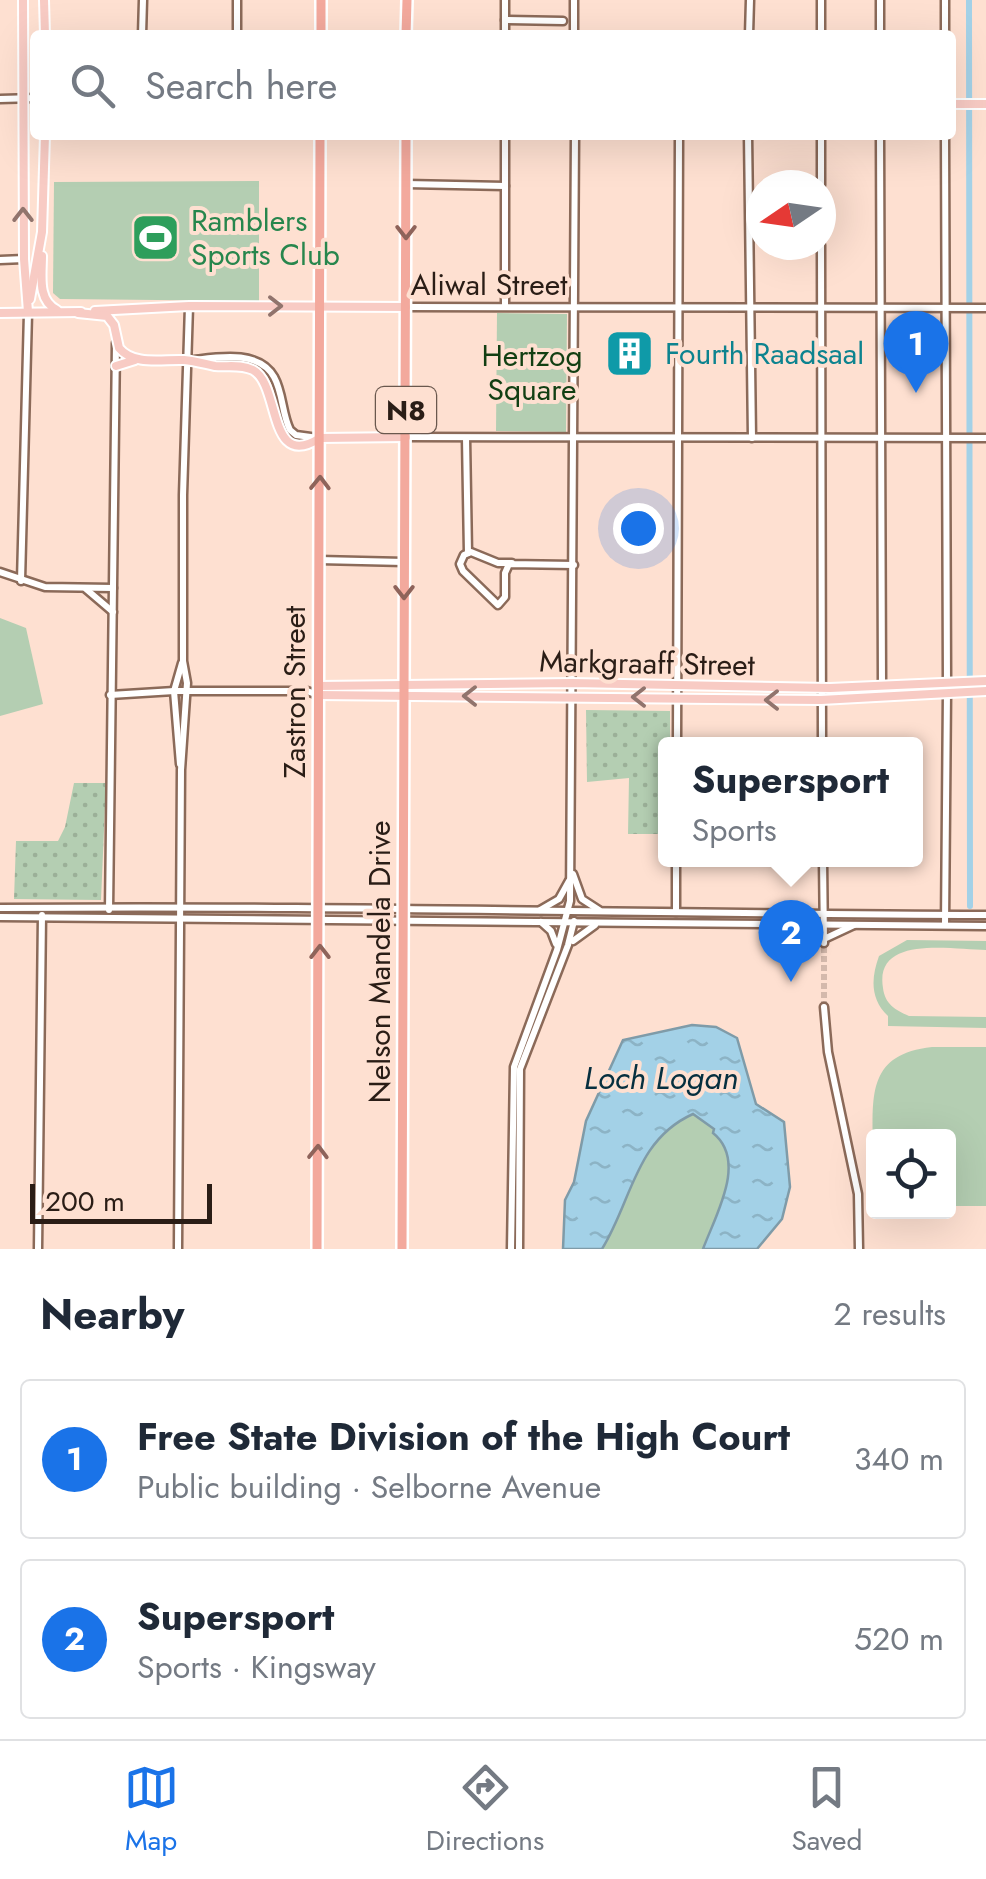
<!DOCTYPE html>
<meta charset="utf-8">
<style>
:root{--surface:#fff;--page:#f6f6f7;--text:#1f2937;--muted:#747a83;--line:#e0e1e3;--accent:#1a73e8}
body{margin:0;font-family:Jost,sans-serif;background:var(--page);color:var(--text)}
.controls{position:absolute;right:30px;bottom:30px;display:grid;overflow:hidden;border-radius:10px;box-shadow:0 10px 40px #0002}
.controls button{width:90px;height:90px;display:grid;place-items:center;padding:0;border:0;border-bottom:2px solid var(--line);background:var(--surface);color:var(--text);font:50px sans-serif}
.compass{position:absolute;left:746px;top:170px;width:90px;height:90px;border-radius:50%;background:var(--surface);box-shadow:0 10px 40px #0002;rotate:257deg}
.scale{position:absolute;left:30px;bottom:25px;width:182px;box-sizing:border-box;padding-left:10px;border:5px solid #2a1d16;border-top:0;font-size:28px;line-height:35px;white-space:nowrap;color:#2a1d16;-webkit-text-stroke:8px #fee0d1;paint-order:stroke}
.you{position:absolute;left:638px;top:528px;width:35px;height:35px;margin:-25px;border:8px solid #fff;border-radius:50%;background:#1a73e8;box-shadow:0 0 0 15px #1a73e833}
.badge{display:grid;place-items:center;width:65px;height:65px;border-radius:50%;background:var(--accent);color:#fff;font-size:32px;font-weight:700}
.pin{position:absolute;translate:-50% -82px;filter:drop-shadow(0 2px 5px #0008)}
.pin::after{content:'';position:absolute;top:52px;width:35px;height:30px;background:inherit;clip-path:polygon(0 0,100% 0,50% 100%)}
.popup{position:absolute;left:658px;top:737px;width:265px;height:130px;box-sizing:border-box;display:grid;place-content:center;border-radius:10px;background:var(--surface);filter:drop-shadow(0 2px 8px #0005);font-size:32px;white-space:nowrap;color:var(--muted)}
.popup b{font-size:38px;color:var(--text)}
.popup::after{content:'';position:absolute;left:50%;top:100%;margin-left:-20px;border:20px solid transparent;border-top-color:var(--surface)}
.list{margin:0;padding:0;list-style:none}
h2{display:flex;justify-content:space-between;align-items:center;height:130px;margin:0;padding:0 40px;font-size:42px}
h2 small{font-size:32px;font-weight:400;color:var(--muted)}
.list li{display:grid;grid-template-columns:65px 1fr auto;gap:30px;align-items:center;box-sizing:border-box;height:160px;margin:0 20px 20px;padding:0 20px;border:2px solid var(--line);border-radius:10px}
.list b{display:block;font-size:38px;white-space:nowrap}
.list p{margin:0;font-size:32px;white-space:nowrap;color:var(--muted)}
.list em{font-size:32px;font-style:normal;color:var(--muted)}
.icon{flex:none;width:55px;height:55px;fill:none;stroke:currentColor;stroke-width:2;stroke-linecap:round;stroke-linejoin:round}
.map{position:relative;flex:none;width:986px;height:1249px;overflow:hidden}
.search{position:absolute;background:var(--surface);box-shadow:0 10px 40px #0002;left:30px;right:30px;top:30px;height:110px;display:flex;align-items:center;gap:25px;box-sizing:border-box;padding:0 35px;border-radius:10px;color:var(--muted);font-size:38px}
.sheet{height:490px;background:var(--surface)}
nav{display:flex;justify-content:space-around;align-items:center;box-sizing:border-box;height:140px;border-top:2px solid var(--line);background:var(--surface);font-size:28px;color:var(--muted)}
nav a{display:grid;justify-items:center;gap:5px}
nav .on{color:var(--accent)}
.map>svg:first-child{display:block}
.grass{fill:url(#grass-dots)}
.green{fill:#b4ceb2}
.water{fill:url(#water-ripples);stroke:#7f9ba8;stroke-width:2.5}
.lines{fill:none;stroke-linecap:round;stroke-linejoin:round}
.canal{stroke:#a3d1e7;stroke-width:6}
.minor-tunnel{stroke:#d4b9ac;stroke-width:6;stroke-dasharray:6 3;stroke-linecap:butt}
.minor-casing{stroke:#8b6a59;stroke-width:11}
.major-casing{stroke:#fff;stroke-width:12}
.highway-casing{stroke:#fff;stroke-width:14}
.minor{stroke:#fff;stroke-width:6}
.major{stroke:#f8cbc4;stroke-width:8}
.highway{stroke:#f3a99d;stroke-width:9}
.oneway{stroke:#91746d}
.oneway2{stroke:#8e635a}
.labels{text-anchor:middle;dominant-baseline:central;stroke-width:8;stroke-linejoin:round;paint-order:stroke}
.shield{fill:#fee0d1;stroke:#6a584e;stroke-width:2.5}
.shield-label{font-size:28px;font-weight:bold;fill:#2a1d16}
.leisure-label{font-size:30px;fill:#27864d;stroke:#fee0d1;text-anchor:start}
.street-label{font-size:30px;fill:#2a1d16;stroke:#fee0d1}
.culture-label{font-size:30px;fill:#0d838f;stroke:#fee0d1;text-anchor:start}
.park-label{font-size:30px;fill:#123f13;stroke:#fee0d1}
.water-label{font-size:32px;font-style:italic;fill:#062f3f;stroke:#fee0d1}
</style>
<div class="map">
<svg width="986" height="1249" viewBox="0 0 986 1249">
<defs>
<pattern id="grass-dots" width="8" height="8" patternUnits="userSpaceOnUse" patternTransform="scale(2.5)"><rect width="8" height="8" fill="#b4ceb2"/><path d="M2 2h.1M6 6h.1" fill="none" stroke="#9bb098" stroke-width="1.8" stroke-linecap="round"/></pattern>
<pattern id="water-ripples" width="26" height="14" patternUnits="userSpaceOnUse" patternTransform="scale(2.5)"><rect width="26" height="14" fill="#a3d1e7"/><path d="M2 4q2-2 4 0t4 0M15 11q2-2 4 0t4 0" fill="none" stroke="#8cb3c5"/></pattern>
</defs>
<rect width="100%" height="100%" fill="#fee0d1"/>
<!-- grass -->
<g class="grass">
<path d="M 586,710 L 670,711 L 670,744 L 666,744 L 666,834 L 628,834 L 629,778 L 587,782 Z"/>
<path d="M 74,783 L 106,783 L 101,900 L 14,899 L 16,841 L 58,841 L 65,827 Z"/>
</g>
<!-- green -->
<g class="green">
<path d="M 259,181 L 259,301 L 60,299 L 53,293 L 54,182 Z"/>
<path d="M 497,313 L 567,314 L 566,432 L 496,431 Z"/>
<path d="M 0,618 L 26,628 L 43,704 L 0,716 Z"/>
<path d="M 907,940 L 986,941 L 986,950 C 953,950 874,934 883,988 C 885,1004 895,1010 909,1016 L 986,1017 L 986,1028 L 888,1026 L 888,1016 C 870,999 871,978 879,956 Z"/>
<path d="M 932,1047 L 986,1047 L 986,1206 L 949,1206 L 948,1136 L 874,1136 L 873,1145 C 872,1093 869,1054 932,1047 Z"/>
<path d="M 693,1114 L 714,1130 L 713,1133 C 747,1161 716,1217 703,1249 L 602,1249 C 632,1201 635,1140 693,1114 Z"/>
</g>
<!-- water -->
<path class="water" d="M 692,1025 L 716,1027 L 737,1038 L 756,1104 L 784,1122 L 790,1187 L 782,1219 L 757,1249 L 703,1249 C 715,1216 748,1161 713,1133 L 714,1129 L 693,1114 C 635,1140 632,1201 602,1249 L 563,1249 L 565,1200 L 574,1182 L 586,1121 L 623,1040 Z"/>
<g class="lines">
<!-- canal -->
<path class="canal" d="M 969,0 L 970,906"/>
<!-- minor-tunnel -->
<path class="minor-tunnel" d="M 824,1007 L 824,943"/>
<defs>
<g id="minor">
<path d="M 821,0 L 821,35"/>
<path d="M 945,0 L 945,35"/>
<path d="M 505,20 L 563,21"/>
<path d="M 142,35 L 143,0"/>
<path d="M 237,35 L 237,0"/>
<path d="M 505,35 L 505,0"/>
<path d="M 574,35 L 574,0"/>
<path d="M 749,35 L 750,0"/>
<path d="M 880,35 L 880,0"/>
<path d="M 0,99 L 35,98"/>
<path d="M 748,135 L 752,438"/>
<path d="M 880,135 L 882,684"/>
<path d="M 945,135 L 947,682"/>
<path d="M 406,184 L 505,186"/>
<path d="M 821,185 L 821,135"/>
<path d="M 821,245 L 822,744"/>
<path d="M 0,260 L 24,259"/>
<path d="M 505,305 L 505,135"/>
<path d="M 406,307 L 986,308"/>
<path d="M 194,360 C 219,357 259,350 274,377 C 283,393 282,414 290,430 L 296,435 L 318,438"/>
<path d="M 406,437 L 986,438"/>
<path d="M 466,438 L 468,553"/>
<path d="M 319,560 L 404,562"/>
<path d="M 512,563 L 498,563 L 471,552 L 464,555 L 460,564 L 463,571 L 498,605 L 505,597 L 505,573 L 509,564 L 574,565"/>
<path d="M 0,572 L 45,587 L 113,588"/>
<path d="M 21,581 L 28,313"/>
<path d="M 86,589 L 113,612"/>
<path d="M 110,695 L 174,691 L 307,691 L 318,695"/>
<path d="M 677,744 L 679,135"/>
<path d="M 180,764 L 174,691 L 182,663"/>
<path d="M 676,860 L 676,912"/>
<path d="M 823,860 L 824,943"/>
<path d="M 573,874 L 582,899 L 599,910"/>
<path d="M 0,908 C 329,905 657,914 986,915"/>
<path d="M 109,910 L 116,343"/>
<path d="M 540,910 L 559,899 L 569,881"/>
<path d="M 0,917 L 986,926"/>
<path d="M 541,922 L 551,931 L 556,944"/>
<path d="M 803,924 L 823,941"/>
<path d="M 945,925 L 947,692"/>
<path d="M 824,939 L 854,925"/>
<path d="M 573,941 L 595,925"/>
<path d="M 824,1007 L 828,1052 L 858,1194 L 859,1249"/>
<path d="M 38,1249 L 42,915"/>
<path d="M 178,1249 L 181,770 L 187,683 L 183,661 L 183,495 L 189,306"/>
<path d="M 511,1249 L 514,1067 L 557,950 L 570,901 L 575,135"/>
<path d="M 519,1249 L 520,1069 L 568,945 L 574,921"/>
</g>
<g id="major">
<path d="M 23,0 L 24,259 L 28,312"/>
<path d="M 44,0 L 45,35"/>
<path d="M 951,104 L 986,104"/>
<path d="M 42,256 C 42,275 37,300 57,310"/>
<path d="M 30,299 L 42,232 L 45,135"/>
<path d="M 95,311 L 189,306 L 406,307"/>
<path d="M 0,313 L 81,312"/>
<path d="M 78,313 L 107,316 L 114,325 L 119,348 C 134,366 162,359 184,360 C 195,361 205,364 215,366 C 228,367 241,364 253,370 C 281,385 267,472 320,438 L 406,437"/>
<path d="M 116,366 L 135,360"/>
<path d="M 318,686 L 572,683 L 830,688 L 986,681"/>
<path d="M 318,695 L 821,700 L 986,691"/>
</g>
<g id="highway">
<path d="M 321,35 L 321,0"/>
<path d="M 406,35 L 407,0"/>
<path d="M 317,1249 L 320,135"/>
<path d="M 402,1249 L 406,135"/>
</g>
</defs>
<!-- minor casing -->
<use href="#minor" class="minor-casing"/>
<!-- major casing -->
<use href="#major" class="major-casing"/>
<!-- highway casing -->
<use href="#highway" class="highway-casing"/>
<!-- minor -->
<use href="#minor" class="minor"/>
<!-- major -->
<use href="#major" class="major"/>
<!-- highway -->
<use href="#highway" class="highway"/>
</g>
<!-- one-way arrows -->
<defs><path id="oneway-chevron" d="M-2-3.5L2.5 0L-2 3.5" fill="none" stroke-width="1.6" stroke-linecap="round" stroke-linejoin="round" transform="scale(2.5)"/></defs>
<g class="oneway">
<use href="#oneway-chevron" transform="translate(23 215) rotate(-90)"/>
<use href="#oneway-chevron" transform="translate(275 306)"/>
<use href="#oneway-chevron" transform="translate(470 696) rotate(-180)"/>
<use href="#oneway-chevron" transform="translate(639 697) rotate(-180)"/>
<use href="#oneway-chevron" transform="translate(772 700) rotate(-180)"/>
</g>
<g class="oneway2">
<use href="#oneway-chevron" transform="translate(406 232) rotate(90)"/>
<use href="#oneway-chevron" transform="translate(320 483) rotate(-89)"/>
<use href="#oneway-chevron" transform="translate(404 592) rotate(90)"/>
<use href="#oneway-chevron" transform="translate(320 952) rotate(-90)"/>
<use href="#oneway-chevron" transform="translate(318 1152) rotate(-89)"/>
</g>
<!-- icons -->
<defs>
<symbol id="stadium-square" viewBox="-11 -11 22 22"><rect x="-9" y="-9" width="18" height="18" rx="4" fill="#2e9e5b" stroke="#fee0d1"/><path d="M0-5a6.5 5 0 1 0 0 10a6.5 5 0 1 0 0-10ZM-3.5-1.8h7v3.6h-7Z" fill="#fff"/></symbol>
<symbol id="building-square" viewBox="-11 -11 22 22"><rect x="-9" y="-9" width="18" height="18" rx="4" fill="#0f9aa8" stroke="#fee0d1"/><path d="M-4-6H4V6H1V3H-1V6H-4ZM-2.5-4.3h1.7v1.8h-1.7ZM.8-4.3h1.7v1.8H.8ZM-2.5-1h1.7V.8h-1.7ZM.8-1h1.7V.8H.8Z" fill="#fff"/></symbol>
</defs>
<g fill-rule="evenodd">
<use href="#stadium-square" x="128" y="210" width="55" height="55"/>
<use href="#building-square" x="602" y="326" width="55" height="55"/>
</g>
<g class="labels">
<!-- shield labels -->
<rect class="shield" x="376" y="387" width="60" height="46" rx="8"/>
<g class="shield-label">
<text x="406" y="410">N8</text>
</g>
<!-- leisure labels -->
<g class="leisure-label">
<text x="191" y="220">Ramblers<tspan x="191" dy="34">Sports Club</tspan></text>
</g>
<!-- street labels -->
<g class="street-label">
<text x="489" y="284">Aliwal Street</text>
<text transform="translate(647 663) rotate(1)">Markgraaff Street</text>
<text transform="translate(294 692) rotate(-90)">Zastron Street</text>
<text transform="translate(379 962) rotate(-90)">Nelson Mandela Drive</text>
</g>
<!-- culture labels -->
<g class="culture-label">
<text x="665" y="353">Fourth Raadsaal</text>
</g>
<!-- park labels -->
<g class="park-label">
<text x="532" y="355">Hertzog<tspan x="532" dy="34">Square</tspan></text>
</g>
<!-- water labels -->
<g class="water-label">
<text x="661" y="1078">Loch Logan</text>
</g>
</g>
</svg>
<div class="controls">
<button><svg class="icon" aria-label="locate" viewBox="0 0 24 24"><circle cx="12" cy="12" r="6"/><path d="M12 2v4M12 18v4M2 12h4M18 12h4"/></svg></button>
</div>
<svg class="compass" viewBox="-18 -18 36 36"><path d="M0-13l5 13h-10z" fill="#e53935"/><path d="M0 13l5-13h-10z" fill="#747a83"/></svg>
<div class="scale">200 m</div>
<div class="you"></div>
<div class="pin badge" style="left:916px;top:393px">1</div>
<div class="pin badge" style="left:791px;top:982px">2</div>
<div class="popup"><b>Supersport</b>Sports</div>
<div class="search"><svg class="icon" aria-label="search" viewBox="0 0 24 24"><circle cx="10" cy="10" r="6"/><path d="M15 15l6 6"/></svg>Search here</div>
</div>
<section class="sheet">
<h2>Nearby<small>2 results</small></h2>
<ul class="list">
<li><span class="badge">1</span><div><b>Free State Division of the High Court</b><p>Public building · Selborne Avenue</p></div><em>340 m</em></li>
<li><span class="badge">2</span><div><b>Supersport</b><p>Sports · Kingsway</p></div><em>520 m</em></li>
</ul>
</section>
<nav>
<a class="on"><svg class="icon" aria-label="map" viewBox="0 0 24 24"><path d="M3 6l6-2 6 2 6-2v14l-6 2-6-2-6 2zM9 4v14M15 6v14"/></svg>Map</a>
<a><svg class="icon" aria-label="directions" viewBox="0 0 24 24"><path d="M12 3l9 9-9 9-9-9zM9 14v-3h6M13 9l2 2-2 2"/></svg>Directions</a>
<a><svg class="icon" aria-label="saved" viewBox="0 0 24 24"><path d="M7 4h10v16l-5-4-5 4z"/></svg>Saved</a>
</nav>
